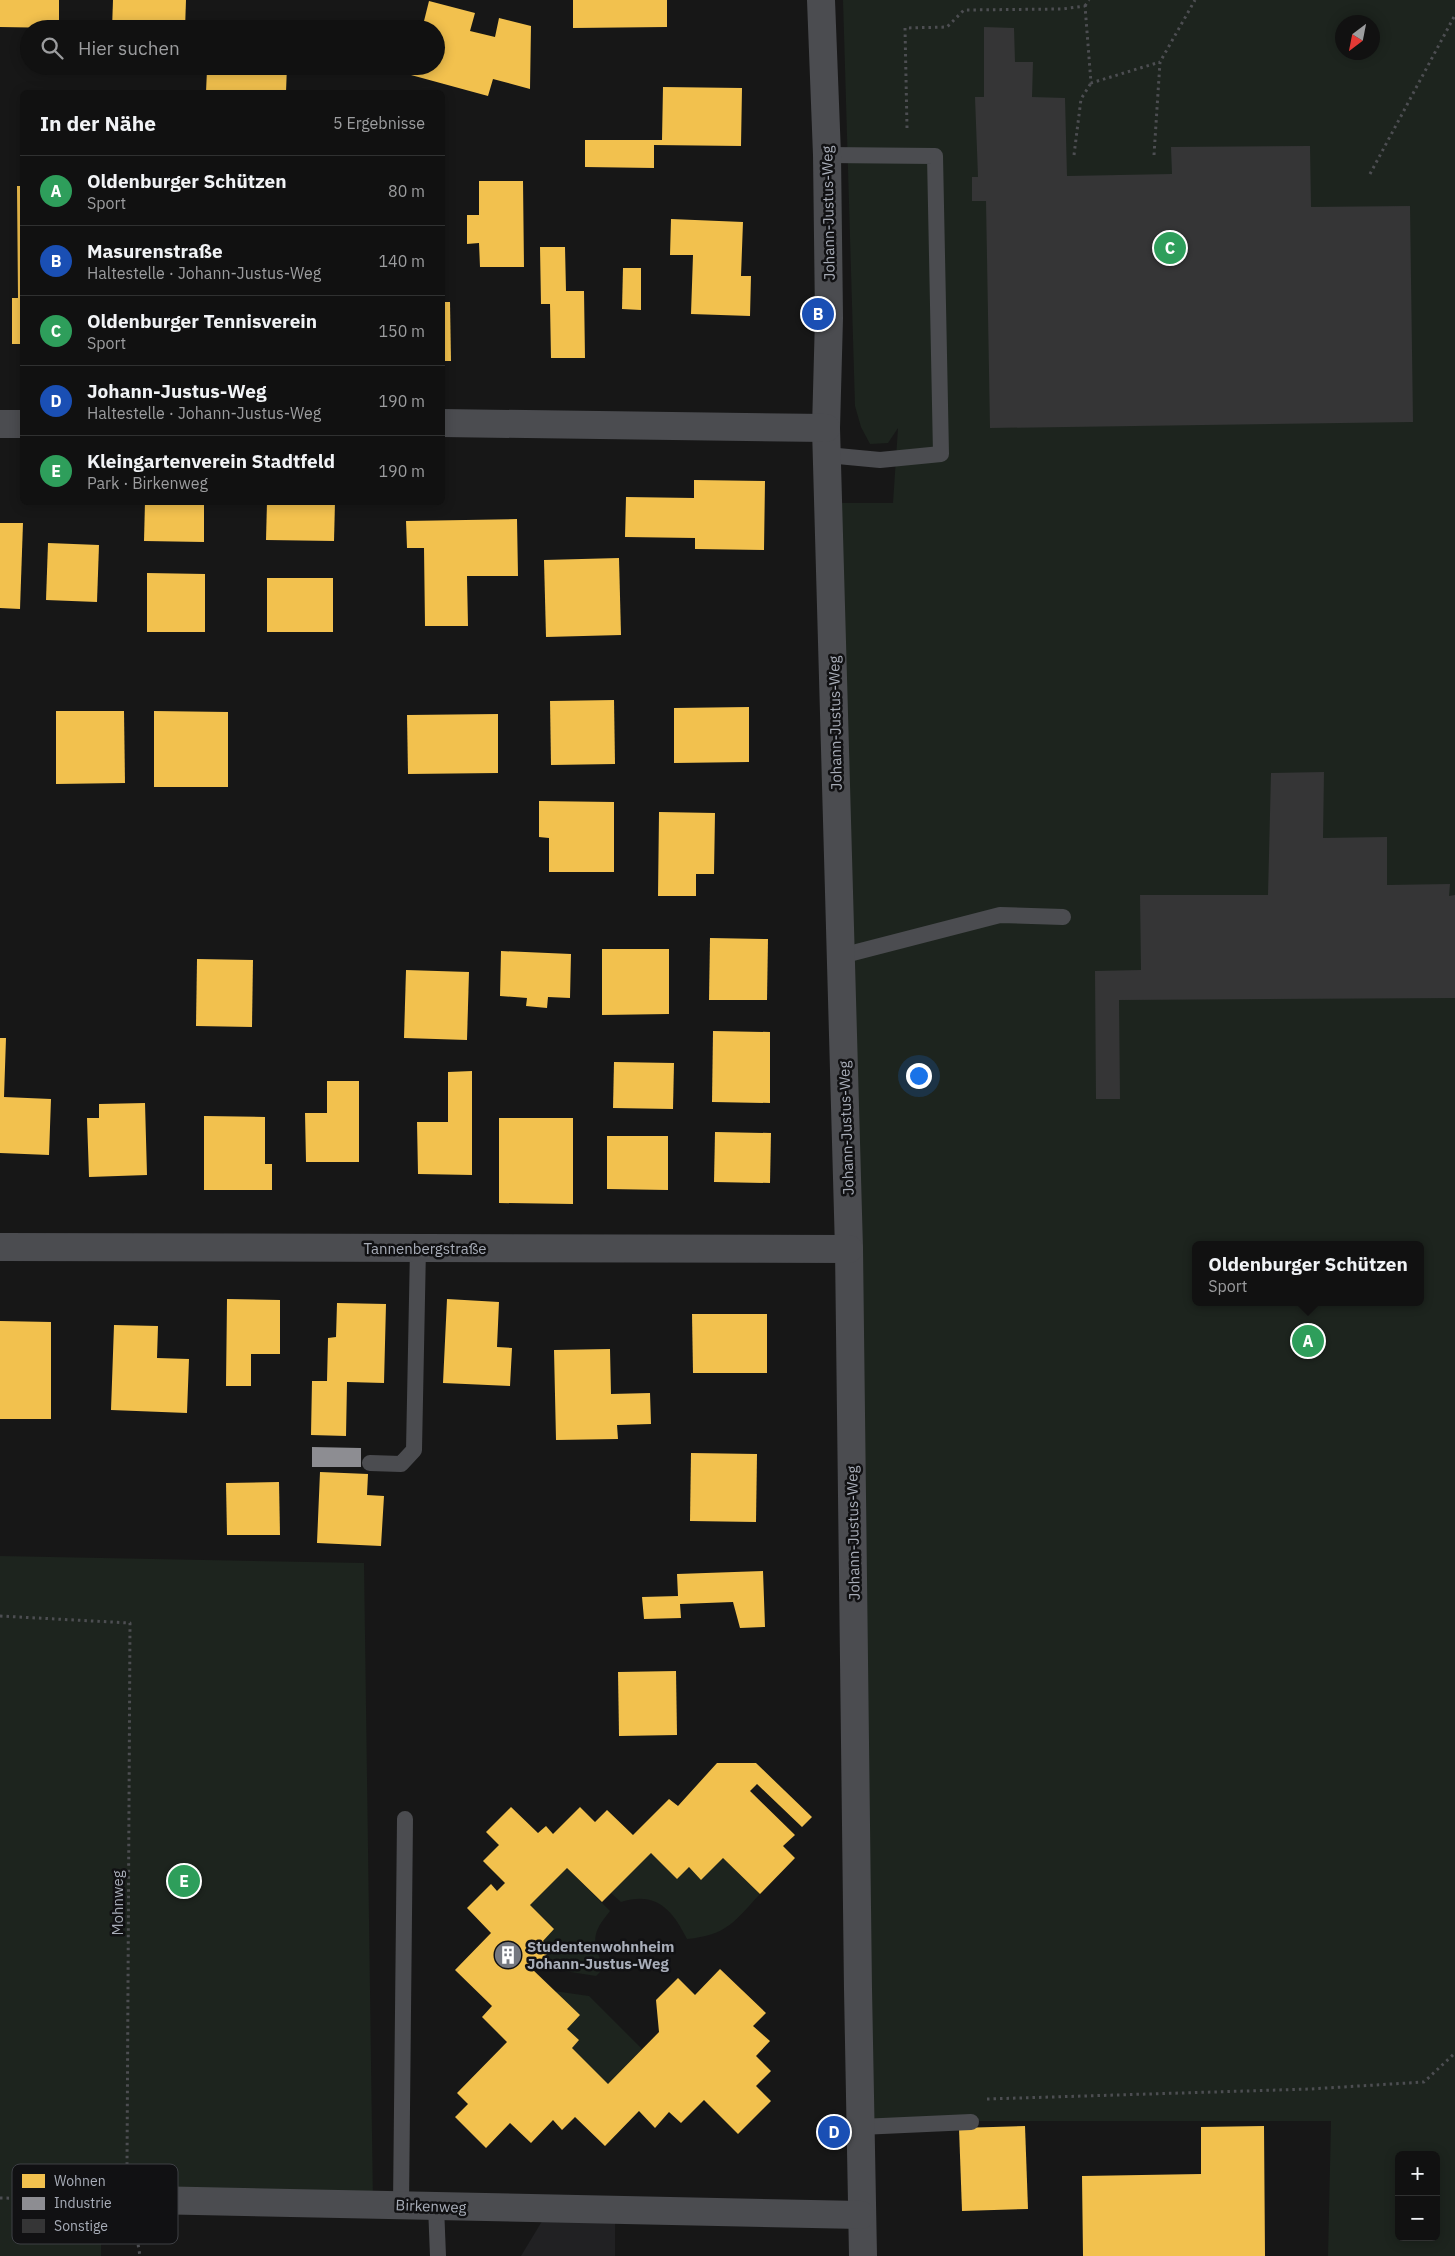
<!DOCTYPE html>
<html lang="de">
<meta charset="utf-8">
<style>
:root{--surface:#111;--page:#1a1a1a;--text:#f1f3f6;--muted:#9c9d9f;--line:#303131;--accent:#8c9099}
body{margin:0;font-family:"IBM Plex Sans",sans-serif;background:var(--page);color:var(--text)}
.controls{position:absolute;right:15px;bottom:15px;display:grid;overflow:hidden;border-radius:8px;box-shadow:0 2px 12px #0003}
.controls button{width:45px;height:45px;display:grid;place-items:center;padding:0;border:0;border-bottom:1px solid var(--line);background:var(--surface);color:var(--text);font:25px sans-serif}
.compass{position:absolute;left:1335px;top:15px;width:45px;height:45px;border-radius:50%;background:var(--surface);box-shadow:0 2px 12px #0003;rotate:212deg}
.you{position:absolute;left:918px;top:1075px;width:18px;height:18px;margin:-12px;border:4px solid #fff;border-radius:50%;background:#1a73e8;box-shadow:0 0 0 8px #1a73e833}
.badge{display:grid;place-items:center;width:32px;height:32px;border-radius:50%;background:var(--accent);color:#fff;font-size:16px;font-weight:700}
.pin{position:absolute;translate:-50% -50%;border:2px solid #fff;box-shadow:0 1px 5px #0006}
.popup{position:absolute;left:1192px;top:1241px;width:232px;height:65px;box-sizing:border-box;display:grid;place-content:center;border-radius:8px;background:var(--surface);filter:drop-shadow(0 1px 4px #0005);font-size:16px;white-space:nowrap;color:var(--muted)}
.popup b{font-size:19px;color:var(--text)}
.popup::after{content:'';position:absolute;left:50%;top:100%;margin-left:-10px;border:10px solid transparent;border-top-color:var(--surface)}
.list{margin:0;padding:0;list-style:none}
h2{display:flex;justify-content:space-between;align-items:center;height:65px;margin:0;padding:0 20px;font-size:21px}
h2 small{font-size:16px;font-weight:400;color:var(--muted)}
.list li{display:grid;grid-template-columns:32px 1fr auto;gap:15px;align-items:center;box-sizing:border-box;height:70px;padding:0 20px;border-top:1px solid var(--line)}
.list b{display:block;font-size:19px;white-space:nowrap}
.list p{margin:0;font-size:16px;white-space:nowrap;color:var(--muted)}
.list em{font-size:16px;font-style:normal;color:var(--muted)}
.icon{flex:none;width:28px;height:28px;fill:none;stroke:currentColor;stroke-width:2;stroke-linecap:round;stroke-linejoin:round}
.map{position:relative;flex:none;width:1455px;height:2256px;overflow:hidden}
.search{position:absolute;background:var(--surface);box-shadow:0 2px 12px #0003;left:20px;top:20px;width:425px;height:55px;display:flex;align-items:center;gap:12px;box-sizing:border-box;padding:0 18px;border-radius:28px;color:var(--muted);font-size:19px}
.panel{position:absolute;background:var(--surface);box-shadow:0 2px 12px #0003;left:20px;top:90px;width:425px;height:415px;border-radius:8px}
.map>svg:first-child{display:block}
.built{fill:#212123}
.green{fill:#1d241e;fill-rule:evenodd}
.homes{fill:#f2c14e}
.industry{fill:#8d8d92}
.building{fill:#353536}
.lines{fill:none;stroke-linecap:round;stroke-linejoin:round}
.path{stroke:#4d4e52;stroke-width:3;stroke-dasharray:2.5 4;stroke-linecap:butt}
.lane{stroke:#4b4c50;stroke-width:16}
.street{stroke:#4b4c50;stroke-width:28}
.labels{text-anchor:middle;dominant-baseline:central;stroke-width:5;stroke-linejoin:round;paint-order:stroke}
.street-label{font-size:15px;fill:#a8adb8;stroke:#111113}
.poi-label{font-size:15px;font-weight:bold;fill:#a8adb8;stroke:#111113;text-anchor:start}
.key{fill:#111113;stroke:#3e4045;stroke-width:1}
.key-label{font-size:14px;fill:#a8adb8}
</style>
<div class="map">
<svg width="1455" height="2256" viewBox="0 0 1455 2256">
<rect width="100%" height="100%" fill="#171717"/>
<!-- built -->
<path class="built" d="M 550,2208 L 615,2210 L 615,2256 L 521,2256 Z"/>
<!-- green -->
<g class="green">
<path d="M 843,0 L 1455,0 L 1455,2256 L 1328,2256 L 1331,2121 L 865,2121 L 829,503 L 893,503 L 898,428 L 888,443 L 870,444 L 861,427 L 855,406 ZM 1342,22 L 1372,22 L 1372,52 L 1342,52 ZM 1196,1245 L 1420,1245 L 1420,1302 L 1196,1302 ZM 1399,2155 L 1436,2155 L 1436,2237 L 1399,2237 Z"/>
<path d="M 0,1556 L 364,1563 L 373,2204 L 101,2199 L 101,2256 L 0,2256 Z"/>
<path d="M 651,1853 L 677,1879 L 689,1867 L 701,1879 L 723,1858 L 760,1894 C 734,1922 727,1935 687,1939 C 672,1909 656,1891 621,1902 L 611,1893 Z"/>
<path d="M 567,1868 L 610,1911 C 591,1934 592,1941 604,1968 L 596,1976 L 558,1970 L 541,1960 L 552,1949 L 543,1941 L 554,1928 L 530,1905 Z"/>
<path d="M 554,1991 L 589,1996 L 642,2049 L 608,2084 L 572,2048 Z"/>
</g>
<!-- homes -->
<g class="homes">
<path d="M 0,0 L 59,0 L 59,28 L 0,27 Z"/>
<path d="M 113,0 L 186,0 L 185,29 L 112,29 Z"/>
<path d="M 573,0 L 667,0 L 667,27 L 573,28 Z"/>
<path d="M 429,1 L 475,13 L 470,31 L 495,37 L 499,18 L 531,26 L 530,89 L 493,79 L 488,96 L 411,75 L 413,66 L 436,66 L 436,29 L 422,29 Z"/>
<path d="M 170,66 L 287,66 L 286,92 L 206,92 L 207,70 Z"/>
<path d="M 663,87 L 742,88 L 741,146 L 654,145 L 654,168 L 585,167 L 585,140 L 662,140 Z"/>
<path d="M 479,181 L 523,181 L 524,267 L 480,267 L 479,243 L 467,244 L 467,215 L 479,215 Z"/>
<path d="M 17,186 L 22,186 L 22,344 L 12,344 L 12,298 L 18,298 Z"/>
<path d="M 671,219 L 743,222 L 741,276 L 751,276 L 750,316 L 691,314 L 693,255 L 670,255 Z"/>
<path d="M 540,247 L 565,247 L 566,291 L 584,291 L 585,358 L 551,358 L 550,304 L 541,304 Z"/>
<path d="M 623,268 L 641,268 L 641,310 L 622,309 Z"/>
<path d="M 442,302 L 450,302 L 451,361 L 442,361 Z"/>
<path d="M 694,480 L 765,481 L 764,550 L 695,549 L 695,538 L 625,537 L 626,497 L 694,498 Z"/>
<path d="M 145,502 L 204,502 L 204,542 L 144,541 Z"/>
<path d="M 267,502 L 335,502 L 334,541 L 266,540 Z"/>
<path d="M 517,519 L 518,576 L 467,576 L 468,626 L 425,626 L 424,548 L 407,548 L 406,521 Z"/>
<path d="M 0,523 L 23,523 L 20,609 L 0,608 Z"/>
<path d="M 48,543 L 99,545 L 97,602 L 46,600 Z"/>
<path d="M 619,558 L 621,635 L 546,637 L 544,560 Z"/>
<path d="M 147,573 L 205,574 L 205,632 L 147,632 Z"/>
<rect x="267" y="578" width="66" height="54"/>
<path d="M 614,700 L 615,764 L 551,765 L 550,701 Z"/>
<path d="M 749,707 L 749,762 L 674,763 L 674,708 Z"/>
<path d="M 56,711 L 124,711 L 125,783 L 56,784 Z"/>
<path d="M 154,711 L 228,712 L 228,787 L 154,787 Z"/>
<path d="M 498,714 L 498,773 L 408,774 L 407,715 Z"/>
<path d="M 539,801 L 614,802 L 614,872 L 549,872 L 549,838 L 539,837 Z"/>
<path d="M 659,812 L 715,813 L 714,874 L 696,874 L 696,896 L 658,896 Z"/>
<path d="M 710,938 L 768,939 L 767,1000 L 709,1000 Z"/>
<path d="M 602,949 L 669,949 L 669,1014 L 602,1015 Z"/>
<path d="M 501,951 L 571,954 L 570,998 L 548,997 L 547,1008 L 526,1006 L 527,998 L 500,996 Z"/>
<path d="M 197,959 L 253,960 L 252,1027 L 196,1026 Z"/>
<path d="M 406,970 L 469,972 L 467,1040 L 404,1038 Z"/>
<path d="M 713,1031 L 770,1032 L 770,1103 L 712,1102 Z"/>
<path d="M 0,1038 L 6,1038 L 4,1097 L 51,1099 L 49,1155 L 0,1153 Z"/>
<path d="M 614,1062 L 674,1063 L 673,1109 L 613,1108 Z"/>
<path d="M 472,1071 L 472,1175 L 418,1174 L 417,1122 L 448,1122 L 448,1072 Z"/>
<path d="M 327,1081 L 359,1081 L 359,1162 L 306,1162 L 305,1113 L 327,1113 Z"/>
<path d="M 145,1103 L 147,1175 L 89,1177 L 87,1118 L 99,1118 L 99,1104 Z"/>
<path d="M 204,1116 L 265,1117 L 265,1164 L 272,1164 L 272,1190 L 204,1190 Z"/>
<path d="M 499,1118 L 573,1118 L 573,1204 L 499,1203 Z"/>
<path d="M 715,1132 L 771,1133 L 770,1183 L 714,1182 Z"/>
<path d="M 607,1136 L 668,1136 L 668,1190 L 607,1189 Z"/>
<path d="M 227,1299 L 280,1300 L 280,1354 L 251,1354 L 251,1386 L 226,1386 Z"/>
<path d="M 447,1299 L 499,1302 L 497,1347 L 512,1348 L 510,1386 L 443,1383 Z"/>
<path d="M 337,1303 L 386,1304 L 384,1383 L 347,1382 L 346,1436 L 311,1435 L 312,1381 L 327,1381 L 328,1338 L 336,1337 Z"/>
<path d="M 692,1314 L 767,1314 L 767,1373 L 693,1373 Z"/>
<path d="M 0,1321 L 51,1322 L 51,1419 L 0,1419 Z"/>
<path d="M 114,1325 L 158,1326 L 157,1358 L 189,1359 L 187,1413 L 111,1410 Z"/>
<path d="M 610,1349 L 611,1394 L 650,1393 L 651,1424 L 617,1425 L 618,1439 L 556,1440 L 554,1350 Z"/>
<path d="M 691,1453 L 757,1454 L 756,1522 L 690,1521 Z"/>
<path d="M 320,1472 L 368,1474 L 367,1495 L 384,1496 L 381,1546 L 317,1543 Z"/>
<path d="M 279,1482 L 280,1535 L 227,1535 L 226,1483 Z"/>
<path d="M 763,1571 L 765,1627 L 740,1628 L 733,1602 L 680,1604 L 681,1618 L 644,1619 L 642,1597 L 678,1596 L 677,1574 Z"/>
<path d="M 676,1671 L 677,1735 L 619,1736 L 618,1672 Z"/>
<path d="M 717,1763 L 756,1763 L 812,1817 L 802,1827 L 757,1784 L 750,1791 L 795,1835 L 783,1846 L 795,1858 L 760,1894 L 723,1858 L 701,1880 L 689,1867 L 677,1879 L 651,1853 L 602,1902 L 567,1868 L 530,1905 L 554,1929 L 543,1941 L 552,1949 L 532,1969 L 580,2015 L 567,2029 L 579,2040 L 572,2048 L 608,2084 L 659,2032 L 656,2000 L 678,1978 L 695,1995 L 720,1969 L 766,2013 L 753,2026 L 770,2041 L 756,2056 L 771,2071 L 756,2086 L 771,2101 L 738,2134 L 704,2100 L 681,2123 L 669,2112 L 655,2128 L 639,2111 L 605,2146 L 575,2117 L 562,2130 L 553,2120 L 531,2143 L 510,2123 L 486,2148 L 455,2117 L 468,2104 L 457,2093 L 507,2042 L 482,2017 L 492,2006 L 455,1970 L 491,1933 L 467,1908 L 491,1884 L 497,1891 L 505,1883 L 483,1861 L 499,1845 L 486,1832 L 511,1807 L 538,1833 L 546,1826 L 553,1834 L 580,1807 L 595,1822 L 607,1810 L 633,1835 L 669,1799 L 678,1806 Z"/>
<path d="M 1025,2126 L 1028,2209 L 962,2211 L 959,2128 Z"/>
<path d="M 1264,2126 L 1265,2256 L 1083,2256 L 1082,2176 L 1201,2174 L 1201,2127 Z"/>
</g>
<!-- industry -->
<path class="industry" d="M 312,1447 L 361,1448 L 361,1467 L 312,1467 Z"/>
<!-- building -->
<g class="building">
<path d="M 984,27 L 1014,28 L 1015,62 L 1033,62 L 1032,97 L 1065,98 L 1067,176 L 1172,174 L 1171,147 L 1310,146 L 1311,207 L 1410,206 L 1413,422 L 990,428 L 986,201 L 972,201 L 972,177 L 978,177 L 975,97 L 984,97 Z"/>
<path d="M 1324,772 L 1323,838 L 1387,837 L 1387,885 L 1450,884 L 1449,896 L 1455,895 L 1455,998 L 1119,1000 L 1120,1099 L 1096,1099 L 1095,971 L 1141,970 L 1140,895 L 1268,895 L 1271,773 Z"/>
</g>
<g class="lines">
<!-- path -->
<g class="path">
<path d="M 1085,6 L 1089,0"/>
<path d="M 907,128 L 905,28 L 947,27 L 964,10 L 1062,9 L 1085,6 L 1091,83 L 1160,62"/>
<path d="M 1074,155 L 1081,99 L 1091,83"/>
<path d="M 1154,155 L 1160,62 L 1195,0"/>
<path d="M 1370,174 L 1455,15"/>
<path d="M 0,1616 L 130,1623 L 127,2167"/>
<path d="M 987,2099 L 1310,2089 L 1424,2082 L 1455,2053"/>
<path d="M 0,2198 L 68,2199"/>
<path d="M 136,2232 L 140,2256"/>
</g>
<!-- lane -->
<g class="lane">
<path d="M 827,155 L 935,156 L 941,454 L 880,460 L 827,455"/>
<path d="M 841,956 L 1000,915 L 1063,917"/>
<path d="M 370,1463 L 401,1464 L 414,1450 L 418,1248"/>
<path d="M 860,2127 L 971,2122"/>
<path d="M 401,2205 L 405,1819"/>
<path d="M 436,2206 L 438,2256"/>
</g>
<!-- street -->
<g class="street">
<path d="M 821,0 L 827,155 L 829,318 L 826,428 L 849,1249 L 858,1989 L 863,2256"/>
<path d="M 442,423 L 826,428"/>
<path d="M 0,424 L 22,424"/>
<path d="M 0,1247 L 849,1249"/>
<path d="M 101,2199 L 861,2215"/>
</g>
</g>
<!-- icons -->
<defs>
<symbol id="building-disc" viewBox="-11 -11 22 22"><circle r="9.5" fill="#757880" stroke="#111113"/><path d="M-4-6H4V6H1V3H-1V6H-4ZM-2.5-4.3h1.7v1.8h-1.7ZM.8-4.3h1.7v1.8H.8ZM-2.5-1h1.7V.8h-1.7ZM.8-1h1.7V.8H.8Z" fill="#fff"/></symbol>
</defs>
<g fill-rule="evenodd">
<use href="#building-disc" x="492" y="1939" width="32" height="32"/>
</g>
<g class="labels">
<!-- street labels -->
<g class="street-label">
<text transform="translate(828 213) rotate(-91)">Johann-Justus-Weg</text>
<text transform="translate(835 723) rotate(-91)">Johann-Justus-Weg</text>
<text transform="translate(846 1128) rotate(-92)">Johann-Justus-Weg</text>
<text x="425" y="1248">Tannenbergstraße</text>
<text transform="translate(853 1533) rotate(-91)">Johann-Justus-Weg</text>
<text transform="translate(117 1903) rotate(-90)">Mohnweg</text>
<text transform="translate(431 2206) rotate(2)">Birkenweg</text>
</g>
<!-- poi labels -->
<g class="poi-label">
<text x="527" y="1946">Studentenwohnheim<tspan x="527" dy="17">Johann-Justus-Weg</tspan></text>
</g>
</g>
<!-- legend -->
<rect x="12" y="2164" width="166" height="80" rx="8" class="key"/>
<rect x="22" y="2174" width="23" height="14" fill="#f2c14e"/>
<rect x="22" y="2197" width="23" height="13" fill="#8d8d92"/>
<rect x="22" y="2219" width="23" height="14" fill="#353536"/>
<g class="key-label">
<text x="54" y="2186">Wohnen</text>
<text x="54" y="2208">Industrie</text>
<text x="54" y="2231">Sonstige</text>
</g>
</svg>
<div class="controls">
<button>+</button>
<button>−</button>
</div>
<svg class="compass" viewBox="-18 -18 36 36"><path d="M0-13l5 13h-10z" fill="#e53935"/><path d="M0 13l5-13h-10z" fill="#9c9d9f"/></svg>
<div class="you"></div>
<div class="pin badge" style="left:1308px;top:1341px;background:#2e9e5b">A</div>
<div class="popup"><b>Oldenburger Schützen</b>Sport</div>
<div class="pin badge" style="left:818px;top:314px;background:#1a4fb4">B</div>
<div class="pin badge" style="left:1170px;top:248px;background:#2e9e5b">C</div>
<div class="pin badge" style="left:834px;top:2132px;background:#1a4fb4">D</div>
<div class="pin badge" style="left:184px;top:1881px;background:#2e9e5b">E</div>
<div class="search"><svg class="icon" aria-label="search" viewBox="0 0 24 24"><circle cx="10" cy="10" r="6"/><path d="M15 15l6 6"/></svg>Hier suchen</div>
<section class="panel">
<h2>In der Nähe<small>5 Ergebnisse</small></h2>
<ul class="list">
<li><span class="badge" style="background:#2e9e5b">A</span><div><b>Oldenburger Schützen</b><p>Sport</p></div><em>80 m</em></li>
<li><span class="badge" style="background:#1a4fb4">B</span><div><b>Masurenstraße</b><p>Haltestelle · Johann-Justus-Weg</p></div><em>140 m</em></li>
<li><span class="badge" style="background:#2e9e5b">C</span><div><b>Oldenburger Tennisverein</b><p>Sport</p></div><em>150 m</em></li>
<li><span class="badge" style="background:#1a4fb4">D</span><div><b>Johann-Justus-Weg</b><p>Haltestelle · Johann-Justus-Weg</p></div><em>190 m</em></li>
<li><span class="badge" style="background:#2e9e5b">E</span><div><b>Kleingartenverein Stadtfeld</b><p>Park · Birkenweg</p></div><em>190 m</em></li>
</ul>
</section>
</div>
